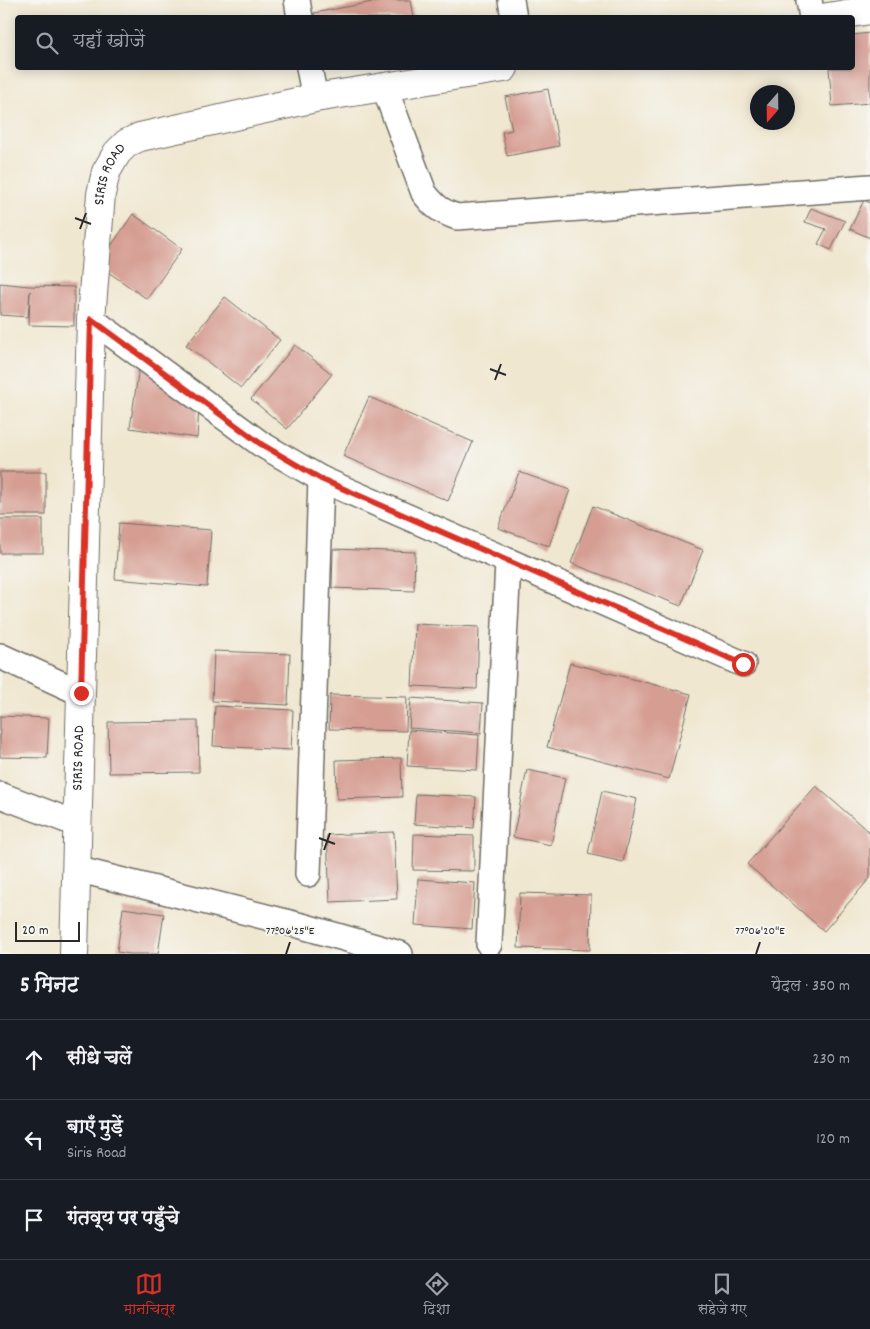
<!DOCTYPE html>
<html lang="hi">
<meta charset="utf-8">
<style>
:root{--surface:#171b24;--page:#20242c;--text:#f1f3f6;--muted:#9ea1a6;--line:#363941;--accent:#d93025}
body{margin:0;font-family:Dekko,"Playpen Sans Deva",sans-serif;background:var(--page);color:var(--text)}
.compass{position:absolute;left:750px;top:85px;width:45px;height:45px;border-radius:50%;background:var(--surface);box-shadow:0 2px 12px #0003;rotate:200deg}
.scale{position:absolute;left:15px;bottom:12px;width:65px;box-sizing:border-box;padding-left:5px;border:2px solid #2b2b2b;border-top:0;font-size:14px;line-height:18px;white-space:nowrap;color:#2b2b2b;-webkit-text-stroke:4px #f6f6f2;paint-order:stroke}
.stop{position:absolute;width:15px;height:15px;margin:-11px;border:4px solid #d93025;border-radius:50%;background:#fff}
.stop.end{background:#d93025;border-color:#fff;box-shadow:0 1px 5px #0008}
.list{margin:0;padding:0;list-style:none}
h2{display:flex;justify-content:space-between;align-items:center;height:65px;margin:0;padding:0 20px;font-size:21px}
h2 small{font-size:16px;font-weight:400;color:var(--muted)}
.list li{display:grid;grid-template-columns:32px 1fr auto;gap:15px;align-items:center;box-sizing:border-box;height:80px;padding:0 20px;border-top:1px solid var(--line)}
.list b{display:block;font-size:19px;white-space:nowrap}
.list p{margin:0;font-size:16px;white-space:nowrap;color:var(--muted)}
.list em{font-size:16px;font-style:normal;color:var(--muted)}
.icon{flex:none;width:28px;height:28px;fill:none;stroke:currentColor;stroke-width:2;stroke-linecap:round;stroke-linejoin:round}
.map{position:relative;flex:none;width:870px;height:954px;overflow:hidden}
.search{position:absolute;background:var(--surface);box-shadow:0 2px 12px #0003;left:15px;right:15px;top:15px;height:55px;display:flex;align-items:center;gap:12px;box-sizing:border-box;padding:0 18px;border-radius:5px;color:var(--muted);font-size:19px}
.sheet{height:305px;background:var(--surface)}
nav{display:flex;justify-content:space-around;align-items:center;box-sizing:border-box;height:70px;border-top:1px solid var(--line);background:var(--surface);font-size:14px;color:var(--muted)}
nav a{display:grid;justify-items:center;gap:2px}
nav .on{color:var(--accent)}
.map>svg:first-child{display:block}
.building{fill:#d69e93}
.lines{fill:none;stroke-linecap:round;stroke-linejoin:round}
.minor-casing{stroke:#706d65;stroke-width:28}
.tertiary-casing{stroke:#706d65;stroke-width:30}
.minor{stroke:#fff;stroke-width:25}
.tertiary{stroke:#fff;stroke-width:28}
.route{stroke:#d93025;stroke-width:6}
.ticks{fill:none;stroke:#2b2b2b;stroke-width:2}
.labels{text-anchor:middle;dominant-baseline:central;stroke-width:4;stroke-linejoin:round;paint-order:stroke}
.street-label{font-size:15px;fill:#2b2b2b;stroke:#f6f6f2}
.ticks-label{font-size:12px;text-anchor:middle;fill:#2b2b2b;stroke:#f6f6f2;stroke-width:4;stroke-linejoin:round;paint-order:stroke}
</style>
<div class="map">
<svg width="870" height="954" viewBox="0 0 870 954">
<rect width="100%" height="100%" fill="#f6f6f2"/>
<filter id="ink" filterUnits="userSpaceOnUse"><feTurbulence type="fractalNoise" baseFrequency=".02" numOctaves="2"/><feDisplacementMap in="SourceGraphic" scale="10" xChannelSelector="R" yChannelSelector="G"/><feConvolveMatrix kernelMatrix="1 2 1 2 8 2 1 2 1" color-interpolation-filters="sRGB"/></filter>
<filter id="wash" filterUnits="userSpaceOnUse"><feTurbulence type="fractalNoise" baseFrequency=".0096" numOctaves="4" result="noise"/><feDisplacementMap in="SourceGraphic" scale="20" xChannelSelector="R" yChannelSelector="G"/><feGaussianBlur stdDeviation="1.12" result="paint"/><feColorMatrix in="noise" values="0 0 0 0 0 0 0 0 0 0 0 0 0 0 0 0 0 1.4 0 .05"/><feComposite in="paint" operator="in"/></filter>
<g filter="url(#wash)">
<rect width="100%" height="100%" fill="#f0e7d0"/>
<g id="blocks">
<!-- building -->
<g class="building">
<path d="M 383,0 L 411,0 L 414,18 L 315,18 L 314,13 Z"/>
<path d="M 870,33 L 870,103 L 832,106 L 829,68 L 852,68 L 852,35 Z"/>
<path d="M 548,89 L 559,146 L 507,156 L 502,132 L 512,130 L 505,97 Z"/>
<path d="M 864,200 L 870,203 L 870,238 L 850,229 Z"/>
<path d="M 811,208 L 845,221 L 831,250 L 818,244 L 826,229 L 805,222 Z"/>
<path d="M 133,214 L 182,249 L 147,299 L 98,265 Z"/>
<path d="M 0,283 L 29,286 L 74,287 L 74,326 L 29,325 L 30,291 L 28,317 L 0,315 Z"/>
<path d="M 225,297 L 280,340 L 241,388 L 186,345 Z"/>
<path d="M 295,345 L 332,374 L 287,429 L 251,399 Z"/>
<path d="M 140,360 L 199,407 L 197,438 L 130,428 Z"/>
<path d="M 369,397 L 473,442 L 448,501 L 343,456 Z"/>
<rect x="0" y="472" width="46" height="43"/>
<path d="M 519,472 L 570,490 L 549,546 L 498,528 Z"/>
<path d="M 593,506 L 703,550 L 681,606 L 571,563 Z"/>
<rect x="0" y="519" width="43" height="34"/>
<path d="M 119,523 L 211,530 L 207,587 L 115,579 Z"/>
<path d="M 333,549 L 415,552 L 414,591 L 332,588 Z"/>
<path d="M 415,624 L 479,627 L 477,689 L 412,686 Z"/>
<path d="M 214,651 L 290,654 L 288,705 L 212,701 Z"/>
<path d="M 570,663 L 691,694 L 669,779 L 547,747 Z"/>
<path d="M 330,695 L 407,697 L 406,731 L 329,729 Z"/>
<path d="M 411,698 L 483,703 L 481,733 L 409,728 Z"/>
<path d="M 215,706 L 293,710 L 291,750 L 213,746 Z"/>
<path d="M 0,716 L 49,718 L 47,758 L 0,757 Z"/>
<path d="M 198,721 L 199,772 L 109,773 L 108,722 Z"/>
<path d="M 409,730 L 479,735 L 477,770 L 407,766 Z"/>
<path d="M 401,758 L 402,797 L 337,799 L 336,760 Z"/>
<path d="M 527,770 L 565,778 L 551,845 L 513,837 Z"/>
<path d="M 816,786 L 870,833 L 870,878 L 824,931 L 747,864 Z"/>
<path d="M 602,791 L 637,799 L 623,862 L 588,854 Z"/>
<path d="M 416,794 L 476,797 L 474,828 L 414,824 Z"/>
<path d="M 394,832 L 397,899 L 330,902 L 327,835 Z"/>
<path d="M 414,834 L 474,836 L 474,871 L 413,870 Z"/>
<path d="M 418,879 L 475,883 L 472,929 L 415,925 Z"/>
<path d="M 520,893 L 591,895 L 590,950 L 518,948 Z"/>
<path d="M 123,908 L 164,914 L 158,954 L 130,954 L 117,952 Z"/>
</g>
</g>
</g>
<g filter="url(#ink)">
<use href="#blocks" fill-opacity="0" stroke="#706d65" stroke-width="1"/>
<g class="lines">
<defs>
<g id="minor">
<path d="M 297,0 L 300,18"/>
<path d="M 511,0 L 514,18"/>
<path d="M 809,0 L 812,18"/>
<path d="M 309,68 L 315,98"/>
<path d="M 384,86 L 424,193 C 435,207 440,211 457,217 L 870,187"/>
<path d="M 91,319 L 261,444 L 321,479 L 743,664"/>
<path d="M 0,656 L 81,693"/>
<path d="M 0,795 L 77,824"/>
<path d="M 76,869 L 302,926 L 400,954"/>
<path d="M 308,874 L 321,479"/>
<path d="M 489,944 L 508,563"/>
</g>
<g id="tertiary">
<path d="M 822,18 L 870,10"/>
<path id="s1" d="M 74,954 L 91,319 L 101,194 L 106,172 L 117,153 L 127,143 L 140,137 L 315,98 L 504,68"/>
</g>
</defs>
<!-- minor casing -->
<use href="#minor" class="minor-casing"/>
<!-- tertiary casing -->
<use href="#tertiary" class="tertiary-casing"/>
<!-- minor -->
<use href="#minor" class="minor"/>
<!-- tertiary -->
<use href="#tertiary" class="tertiary"/>
</g>
</g>
<g class="lines" filter="url(#ink)">
<!-- route -->
<path class="route" d="M 81,693 L 91,319 L 261,444 L 321,479 L 743,664"/>
</g>
<!-- ticks -->
<path class="ticks" d="M 75,218 L 91,224M 80,229 L 86,213M 490,369 L 506,375M 495,380 L 501,364M 319,838 L 335,844M 324,850 L 330,833M 286,954 L 290,942M 756,954 L 760,942"/>
<g class="labels">
<!-- street labels -->
<g class="street-label">
<text stroke="none"><textPath href="#s1" startOffset="782">SIRIS ROAD</textPath></text>
<text stroke="none"><textPath href="#s1" startOffset="196">SIRIS ROAD</textPath></text>
</g>
</g>
<g class="ticks-label">
<text x="290" y="934">77°06'25"E</text>
<text x="760" y="934">77°06'20"E</text>
</g>
</svg>
<svg class="compass" viewBox="-18 -18 36 36"><path d="M0-13l5 13h-10z" fill="#e53935"/><path d="M0 13l5-13h-10z" fill="#9ea1a6"/></svg>
<div class="scale">20 m</div>
<div class="stop" style="left:743px;top:664px"></div>
<div class="stop end" style="left:81px;top:693px"></div>
<div class="search"><svg class="icon" aria-label="search" viewBox="0 0 24 24"><circle cx="10" cy="10" r="6"/><path d="M15 15l6 6"/></svg>यहाँ खोजें</div>
</div>
<section class="sheet">
<h2>5 मिनट<small>पैदल · 350 m</small></h2>
<ul class="list">
<li><svg class="icon" aria-label="ahead" viewBox="0 0 24 24"><path d="M12 20V5M6 11l6-6 6 6"/></svg><div><b>सीधे चलें</b></div><em>230 m</em></li>
<li><svg class="icon" aria-label="left" viewBox="0 0 24 24"><path d="M17 20v-9H6M10 6l-5 5 5 5"/></svg><div><b>बाएँ मुड़ें</b><p>Siris Road</p></div><em>120 m</em></li>
<li><svg class="icon" aria-label="arrive" viewBox="0 0 24 24"><path d="M6 21V4h12l-3 4 3 4H6"/></svg><div><b>गंतव्य पर पहुँचे</b></div></li>
</ul>
</section>
<nav>
<a class="on"><svg class="icon" aria-label="map" viewBox="0 0 24 24"><path d="M3 6l6-2 6 2 6-2v14l-6 2-6-2-6 2zM9 4v14M15 6v14"/></svg>मानचित्र</a>
<a><svg class="icon" aria-label="directions" viewBox="0 0 24 24"><path d="M12 3l9 9-9 9-9-9zM9 14v-3h6M13 9l2 2-2 2"/></svg>दिशा</a>
<a><svg class="icon" aria-label="saved" viewBox="0 0 24 24"><path d="M7 4h10v16l-5-4-5 4z"/></svg>सहेजे गए</a>
</nav>
